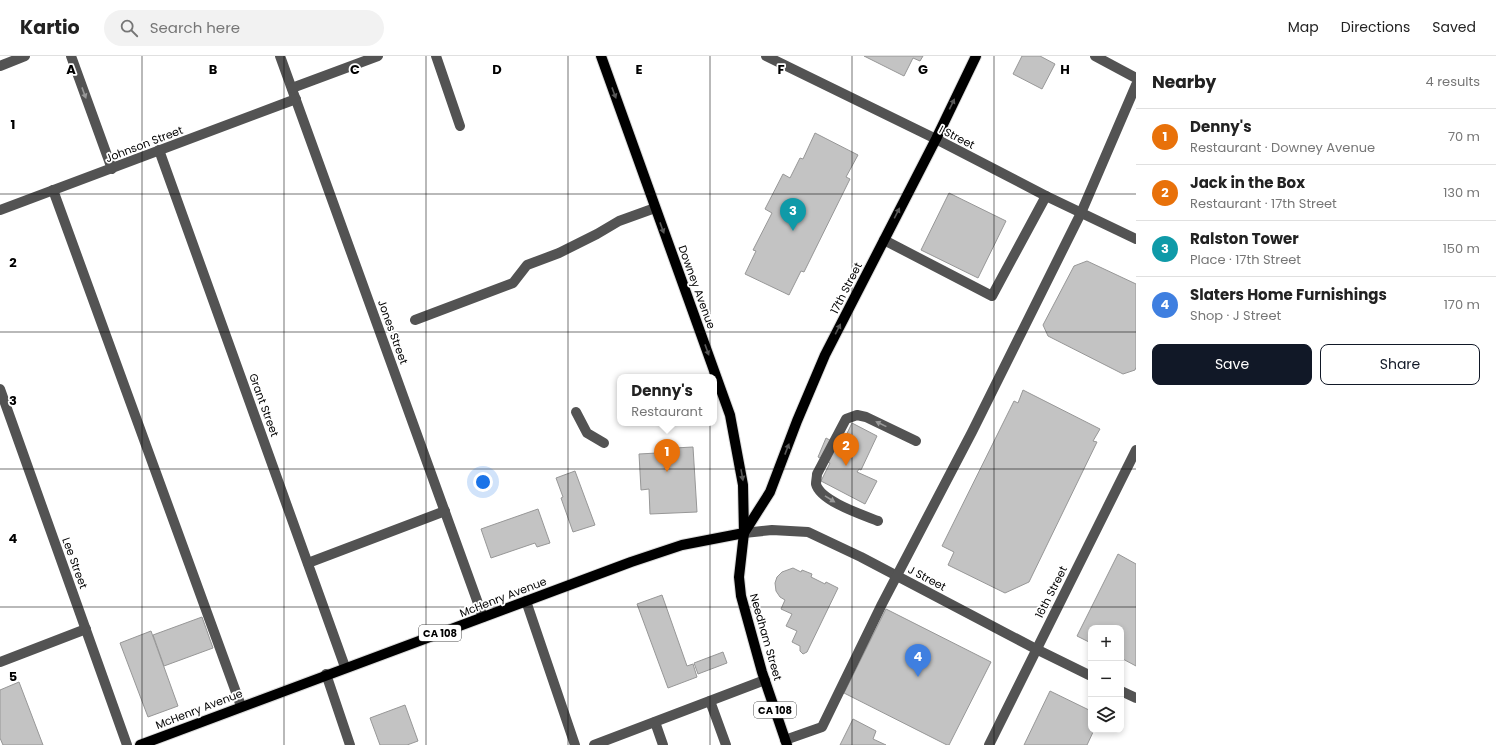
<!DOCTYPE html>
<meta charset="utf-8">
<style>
:root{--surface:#fff;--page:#f2f2f2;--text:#222;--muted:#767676;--line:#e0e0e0;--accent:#111827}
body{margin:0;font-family:Poppins,sans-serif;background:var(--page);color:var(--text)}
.controls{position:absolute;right:12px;bottom:12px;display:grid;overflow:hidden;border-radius:8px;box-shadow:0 2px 6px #0003}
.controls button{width:36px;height:36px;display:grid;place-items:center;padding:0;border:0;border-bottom:1px solid var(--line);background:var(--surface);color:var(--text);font:20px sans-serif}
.you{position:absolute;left:483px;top:426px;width:14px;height:14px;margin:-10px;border:3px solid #fff;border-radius:50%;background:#1a73e8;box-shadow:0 0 0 6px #1a73e833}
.badge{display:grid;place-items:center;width:26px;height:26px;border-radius:50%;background:var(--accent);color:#fff;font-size:13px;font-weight:700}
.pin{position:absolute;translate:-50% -33px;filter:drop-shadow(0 1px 2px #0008)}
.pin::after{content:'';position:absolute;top:21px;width:14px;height:12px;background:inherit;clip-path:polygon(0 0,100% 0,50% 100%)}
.popup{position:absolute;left:617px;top:318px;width:100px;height:52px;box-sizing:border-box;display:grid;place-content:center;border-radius:8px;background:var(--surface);filter:drop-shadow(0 1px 3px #0005);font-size:13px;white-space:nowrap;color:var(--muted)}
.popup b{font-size:15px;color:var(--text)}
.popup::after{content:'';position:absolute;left:50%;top:100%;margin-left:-8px;border:8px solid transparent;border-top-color:var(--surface)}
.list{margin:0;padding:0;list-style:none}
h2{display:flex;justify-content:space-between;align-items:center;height:52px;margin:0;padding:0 16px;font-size:17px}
h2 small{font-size:13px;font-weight:400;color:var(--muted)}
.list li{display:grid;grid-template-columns:26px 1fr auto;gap:12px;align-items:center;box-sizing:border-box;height:56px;padding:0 16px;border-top:1px solid var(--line)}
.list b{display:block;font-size:15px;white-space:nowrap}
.list p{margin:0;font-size:13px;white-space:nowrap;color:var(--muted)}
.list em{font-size:13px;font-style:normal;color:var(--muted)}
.actions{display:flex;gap:8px;padding:12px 16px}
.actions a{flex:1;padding:9px 0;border:1px solid var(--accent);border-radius:8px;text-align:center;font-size:14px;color:var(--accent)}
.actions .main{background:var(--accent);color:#fff}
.icon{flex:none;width:22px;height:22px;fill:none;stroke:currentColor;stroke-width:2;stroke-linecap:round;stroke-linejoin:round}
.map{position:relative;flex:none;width:1136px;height:689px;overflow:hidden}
header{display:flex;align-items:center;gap:24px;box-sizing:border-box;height:56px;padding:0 20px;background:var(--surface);border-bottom:1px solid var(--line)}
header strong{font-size:19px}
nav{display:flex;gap:22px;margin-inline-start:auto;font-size:14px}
.search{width:280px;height:36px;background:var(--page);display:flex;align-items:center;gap:10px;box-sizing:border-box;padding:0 14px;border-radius:22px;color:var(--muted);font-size:15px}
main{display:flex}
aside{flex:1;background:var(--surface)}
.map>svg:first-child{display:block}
.building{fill:#c3c3c3;stroke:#979797}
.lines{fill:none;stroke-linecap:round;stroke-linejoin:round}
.major-casing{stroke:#dbdbdb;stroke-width:12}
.minor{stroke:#535353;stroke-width:10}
.major{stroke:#000;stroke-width:10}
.oneway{fill:#989898}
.oneway2{fill:#595959}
.grid{fill:none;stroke:#000;stroke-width:1;stroke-opacity:0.55}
.labels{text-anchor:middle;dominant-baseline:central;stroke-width:3.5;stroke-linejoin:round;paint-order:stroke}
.shield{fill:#fff;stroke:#4c4c4c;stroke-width:1}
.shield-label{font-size:10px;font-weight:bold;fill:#000}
.street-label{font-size:11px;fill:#000;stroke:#fff}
.grid-label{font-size:13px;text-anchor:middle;font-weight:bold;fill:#000;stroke:#fff;stroke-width:3.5;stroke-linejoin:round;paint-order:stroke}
</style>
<header>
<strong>Kartio</strong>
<div class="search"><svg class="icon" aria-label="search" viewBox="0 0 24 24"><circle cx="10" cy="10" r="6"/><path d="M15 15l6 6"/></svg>Search here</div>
<nav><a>Map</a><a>Directions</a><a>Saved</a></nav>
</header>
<main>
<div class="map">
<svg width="1136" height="689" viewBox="0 0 1136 689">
<rect width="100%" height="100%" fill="#fff"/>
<!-- building -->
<g class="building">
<path d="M 864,0 L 923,0 L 920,5 L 913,2 L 904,20 Z"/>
<path d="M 1022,0 L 1040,0 L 1055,8 L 1042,33 L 1013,18 Z"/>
<path d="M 815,77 L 858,99 L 846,121 L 850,123 L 804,216 L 801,215 L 789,239 L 745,218 L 756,195 L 753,194 L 772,157 L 765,153 L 783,118 L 790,122 L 800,102 L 803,103 Z"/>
<path d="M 949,137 L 1006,165 L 978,222 L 921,194 Z"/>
<path d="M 1087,205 L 1136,228 L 1136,311 L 1135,314 L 1123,318 L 1048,280 L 1043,269 L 1074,210 Z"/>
<path d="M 1023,334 L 1100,373 L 1093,385 L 1097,386 L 1029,526 L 1005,537 L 948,509 L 954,496 L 942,490 L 1014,345 L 1018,347 Z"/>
<path d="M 852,367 L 877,380 L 861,414 L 859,413 L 857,416 L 877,425 L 865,448 L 821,425 L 830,407 L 818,401 L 826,382 L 841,390 Z"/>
<path d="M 693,391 L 697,456 L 650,458 L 649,433 L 641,434 L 639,398 L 657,397 L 656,393 Z"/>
<path d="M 575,415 L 595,469 L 573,476 L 561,442 L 563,441 L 556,422 Z"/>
<path d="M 538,453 L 550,487 L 537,491 L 535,487 L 491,502 L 481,473 Z"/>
<path d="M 1118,498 L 1136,508 L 1136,610 L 1121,602 L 1121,572 L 1091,572 L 1091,587 L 1077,580 Z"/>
<path d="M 793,512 L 801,516 L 802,514 L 812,518 L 811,521 L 825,528 L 826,526 L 838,532 L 807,596 L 803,598 L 800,595 L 800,590 L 792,586 L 797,575 L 786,570 L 792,558 L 781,553 L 785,544 L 780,541 L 776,535 L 775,527 L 777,521 L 782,516 Z"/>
<path d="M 662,539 L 687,610 L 693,608 L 697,621 L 668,632 L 637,548 Z"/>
<path d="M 886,553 L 991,606 L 949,689 L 947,689 L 844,637 Z"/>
<path d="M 202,561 L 213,592 L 164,610 L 153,579 Z"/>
<path d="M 151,575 L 178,650 L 148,661 L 120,587 Z"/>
<path d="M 723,596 L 727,607 L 698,618 L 694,607 Z"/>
<path d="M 19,626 L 43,689 L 3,689 L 0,682 L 0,634 Z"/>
<path d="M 1050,635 L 1091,655 L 1091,674 L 1094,674 L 1087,689 L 1024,689 Z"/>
<path d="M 405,649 L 418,685 L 407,689 L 380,689 L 370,662 Z"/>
<path d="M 853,663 L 876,675 L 873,683 L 886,689 L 840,689 Z"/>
</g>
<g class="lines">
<defs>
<g id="major">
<path d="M 601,0 L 730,359 L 743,429 L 744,477 L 739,521 L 741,540 L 762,616 L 787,689"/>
<path d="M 744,477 L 770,436 L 797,365 L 825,299 L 936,83 L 976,0"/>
<path d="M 140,689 L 631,506 L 682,489 L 744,477"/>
</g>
</defs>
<!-- major casing -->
<use href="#major" class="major-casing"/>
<!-- minor -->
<g class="minor">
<path d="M 71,0 L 112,113"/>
<path d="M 280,0 L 483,561"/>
<path d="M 436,0 L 460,70"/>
<path d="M 766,0 L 936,83 L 1046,140 L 1136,183"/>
<path d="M 1095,0 L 1136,22"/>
<path d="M 0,10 L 25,0"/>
<path d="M 292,32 L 378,0"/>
<path d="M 159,94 L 345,611"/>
<path d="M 53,134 L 241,650"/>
<path d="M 0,154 L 296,43"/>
<path d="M 884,184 L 992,240 L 1046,140"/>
<path d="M 415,264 L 513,227 L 527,209 L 559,197 L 597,178 L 619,165 L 655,152"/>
<path d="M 0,333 L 127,689"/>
<path d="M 576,356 L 587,377 L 604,387"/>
<path d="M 878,465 C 863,459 820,445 816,428 C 816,425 817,421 817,418 L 846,363 L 857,359 L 866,361 L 916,385"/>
<path d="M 744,477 L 772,474 L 808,476 L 861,501 L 1036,593 L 1091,620"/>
<path d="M 308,507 L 445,455"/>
<path d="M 526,545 L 575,689"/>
<path d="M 0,606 L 86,573"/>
<path d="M 326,618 L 350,689"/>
<path d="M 1121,635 L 1136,642"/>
<path d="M 710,645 L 726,689"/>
<path d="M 655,666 L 663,689"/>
<path d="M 785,684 L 822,671 L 882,548 L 972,376 L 1081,157 L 1136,29"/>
<path d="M 594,689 L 765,624"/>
<path d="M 989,689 L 1136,394"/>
</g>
<!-- major -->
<use href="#major" class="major"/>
</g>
<!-- one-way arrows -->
<defs><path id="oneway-solid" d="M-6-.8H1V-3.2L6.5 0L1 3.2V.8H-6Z"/></defs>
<g class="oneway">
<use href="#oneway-solid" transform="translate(84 37) rotate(70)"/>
<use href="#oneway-solid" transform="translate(881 368) rotate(-154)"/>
<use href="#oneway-solid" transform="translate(830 443) rotate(32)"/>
</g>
<g class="oneway2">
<use href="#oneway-solid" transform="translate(614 37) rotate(70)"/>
<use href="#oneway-solid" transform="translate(952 48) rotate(-64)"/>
<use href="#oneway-solid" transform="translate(897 157) rotate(-63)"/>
<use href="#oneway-solid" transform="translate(662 172) rotate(70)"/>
<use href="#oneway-solid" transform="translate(838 273) rotate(-63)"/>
<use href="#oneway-solid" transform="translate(707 294) rotate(70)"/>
<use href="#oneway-solid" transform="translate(787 393) rotate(-69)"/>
<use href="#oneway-solid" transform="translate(742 419) rotate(80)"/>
</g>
<!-- grid -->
<path class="grid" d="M 142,0 L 142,689M 284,0 L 284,689M 426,0 L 426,689M 568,0 L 568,689M 710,0 L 710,689M 852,0 L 852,689M 994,0 L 994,689M 0,138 L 1136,138M 0,276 L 1136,276M 0,413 L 1136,413M 0,551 L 1136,551"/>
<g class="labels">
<!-- shield labels -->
<g class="shield">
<rect x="419" y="569" width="42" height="16" rx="3"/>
<rect x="754" y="646" width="42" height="16" rx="3"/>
</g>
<g class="shield-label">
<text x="440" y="577">CA 108</text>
<text x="775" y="654">CA 108</text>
</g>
<!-- street labels -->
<g class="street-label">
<text transform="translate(957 81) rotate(27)">I Street</text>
<text transform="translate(144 88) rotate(-21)">Johnson Street</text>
<text transform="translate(697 231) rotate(70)">Downey Avenue</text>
<text transform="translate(846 232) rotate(-63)">17th Street</text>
<text transform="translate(393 276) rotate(70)">Jones Street</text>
<text transform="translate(264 349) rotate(70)">Grant Street</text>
<text transform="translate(75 507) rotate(70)">Lee Street</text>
<text transform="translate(927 522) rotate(28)">J Street</text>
<text transform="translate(1051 536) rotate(-63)">16th Street</text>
<text transform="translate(503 541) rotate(-21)">McHenry Avenue</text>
<text transform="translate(766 581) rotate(74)">Needham Street</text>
<text transform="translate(199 653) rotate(-21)">McHenry Avenue</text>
</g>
</g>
<g class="grid-label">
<text x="71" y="18">A</text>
<text x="213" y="18">B</text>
<text x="355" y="18">C</text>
<text x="497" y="18">D</text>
<text x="639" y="18">E</text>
<text x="781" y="18">F</text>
<text x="923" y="18">G</text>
<text x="1065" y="18">H</text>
<text x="13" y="73">1</text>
<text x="13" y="211">2</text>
<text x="13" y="349">3</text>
<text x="13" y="487">4</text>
<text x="13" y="625">5</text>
</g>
</svg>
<div class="controls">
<button>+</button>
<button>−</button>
<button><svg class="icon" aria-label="layers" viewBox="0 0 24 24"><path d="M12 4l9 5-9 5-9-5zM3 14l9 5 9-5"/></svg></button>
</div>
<div class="you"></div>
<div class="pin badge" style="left:667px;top:416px;background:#e8710a">1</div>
<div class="popup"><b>Denny's</b>Restaurant</div>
<div class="pin badge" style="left:846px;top:410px;background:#e8710a">2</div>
<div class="pin badge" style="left:793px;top:175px;background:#0f9aa8">3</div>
<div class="pin badge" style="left:918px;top:621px;background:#3f7fe0">4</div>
</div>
<aside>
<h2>Nearby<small>4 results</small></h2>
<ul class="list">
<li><span class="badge" style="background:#e8710a">1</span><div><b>Denny's</b><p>Restaurant · Downey Avenue</p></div><em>70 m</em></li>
<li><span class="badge" style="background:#e8710a">2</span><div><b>Jack in the Box</b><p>Restaurant · 17th Street</p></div><em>130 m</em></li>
<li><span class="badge" style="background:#0f9aa8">3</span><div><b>Ralston Tower</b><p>Place · 17th Street</p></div><em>150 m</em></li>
<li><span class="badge" style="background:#3f7fe0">4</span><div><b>Slaters Home Furnishings</b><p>Shop · J Street</p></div><em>170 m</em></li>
</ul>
<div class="actions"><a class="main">Save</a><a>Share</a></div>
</aside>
</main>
